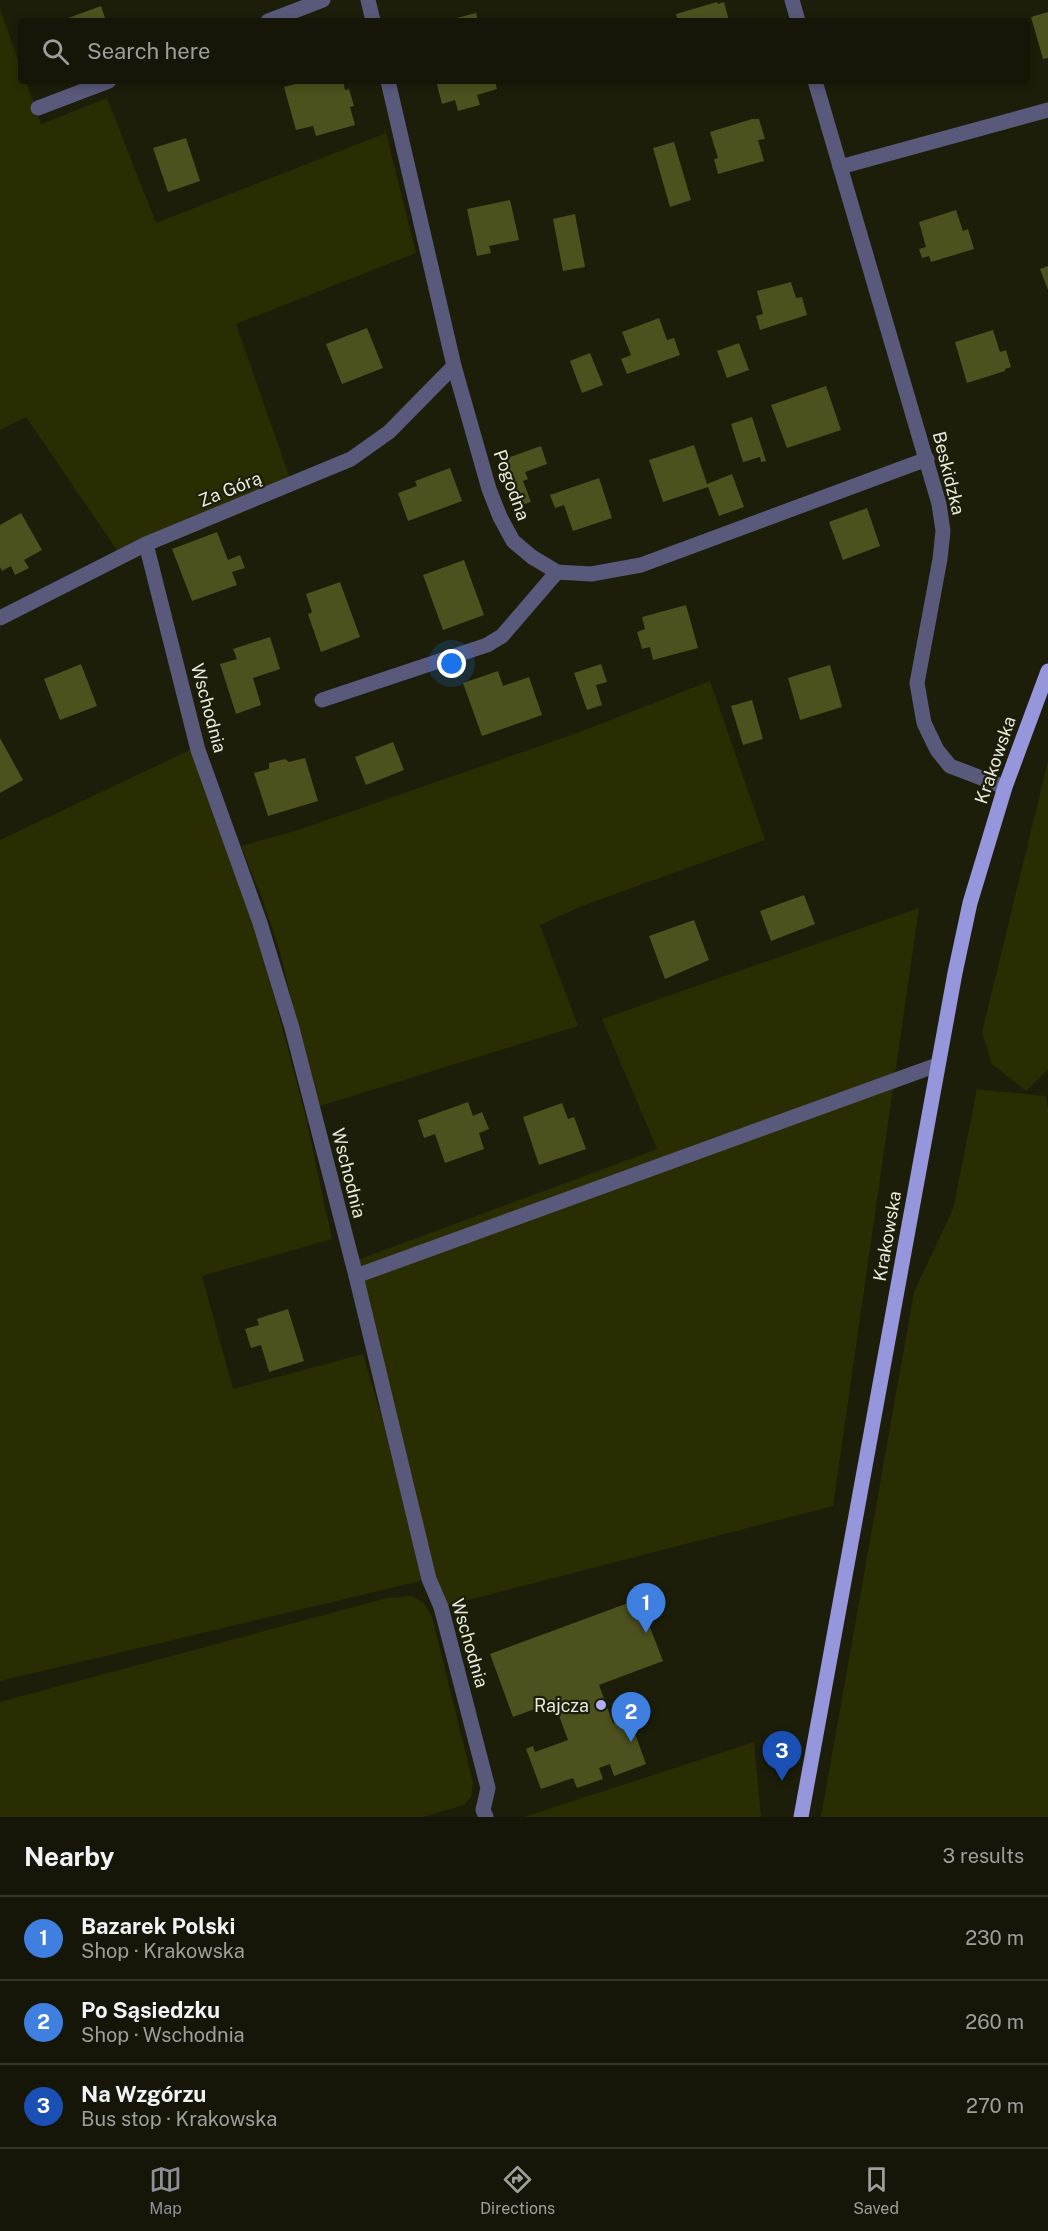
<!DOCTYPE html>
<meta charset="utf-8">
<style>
:root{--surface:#151608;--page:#1e1f12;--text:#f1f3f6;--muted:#9d9f9c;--line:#343529;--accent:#8c9099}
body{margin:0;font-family:"Public Sans",sans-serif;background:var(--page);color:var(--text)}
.you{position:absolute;left:452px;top:664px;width:21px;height:21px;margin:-15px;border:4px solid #fff;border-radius:50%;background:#1a73e8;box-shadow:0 0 0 9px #1a73e833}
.badge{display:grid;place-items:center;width:39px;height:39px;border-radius:50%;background:var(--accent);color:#fff;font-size:20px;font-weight:700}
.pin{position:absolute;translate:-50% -50px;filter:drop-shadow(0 2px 3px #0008)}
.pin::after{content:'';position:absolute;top:32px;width:21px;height:18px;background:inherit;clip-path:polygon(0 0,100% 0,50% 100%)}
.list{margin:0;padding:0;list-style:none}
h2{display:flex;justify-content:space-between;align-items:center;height:78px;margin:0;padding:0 24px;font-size:26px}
h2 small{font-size:20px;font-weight:400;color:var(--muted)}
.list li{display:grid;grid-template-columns:39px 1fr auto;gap:18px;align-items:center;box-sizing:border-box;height:84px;padding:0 24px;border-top:2px solid var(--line)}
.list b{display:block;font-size:22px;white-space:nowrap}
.list p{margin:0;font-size:20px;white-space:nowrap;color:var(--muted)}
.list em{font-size:20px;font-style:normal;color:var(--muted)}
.icon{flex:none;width:33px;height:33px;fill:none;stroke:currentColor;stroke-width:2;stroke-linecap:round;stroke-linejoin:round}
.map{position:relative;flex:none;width:1048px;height:1817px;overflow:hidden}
.search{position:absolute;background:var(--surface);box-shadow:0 3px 9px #0003;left:18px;right:18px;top:18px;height:66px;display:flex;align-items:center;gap:15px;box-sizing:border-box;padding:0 21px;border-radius:6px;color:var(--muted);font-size:22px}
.sheet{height:330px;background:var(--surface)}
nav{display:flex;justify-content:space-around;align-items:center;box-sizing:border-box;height:84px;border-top:2px solid var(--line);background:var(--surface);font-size:16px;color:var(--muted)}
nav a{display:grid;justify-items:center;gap:3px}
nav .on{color:var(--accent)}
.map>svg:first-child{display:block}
.green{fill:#2a2d01}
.building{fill:#4d511d}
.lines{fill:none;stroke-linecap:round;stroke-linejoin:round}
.minor{stroke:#59597b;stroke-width:15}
.major{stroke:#9696dd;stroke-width:15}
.poi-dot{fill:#aeaefa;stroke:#1c1e0a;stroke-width:2}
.labels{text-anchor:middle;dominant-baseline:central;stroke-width:4.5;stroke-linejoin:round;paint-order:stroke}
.street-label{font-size:18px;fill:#e8eadd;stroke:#1c1e0a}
.poi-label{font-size:18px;fill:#e8eadd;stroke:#1c1e0a;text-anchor:end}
</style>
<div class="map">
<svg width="1048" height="1817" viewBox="0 0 1048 1817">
<rect width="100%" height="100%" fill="#1c1e0a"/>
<!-- green -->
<g class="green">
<path d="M 0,9 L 21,68 L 21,81 L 26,81 L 41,124 L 107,98 L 156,223 L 386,133 L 416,253 L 236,324 L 292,484 L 121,556 L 26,417 L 0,430 Z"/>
<path d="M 710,681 L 765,840 L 582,906 L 540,925 L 578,1026 L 317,1107 L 280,952 L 263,901 L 241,846 L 298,830 L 577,733 Z"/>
<path d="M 194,748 L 262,950 L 305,1114 L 332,1239 L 202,1276 L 233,1389 L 363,1354 L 426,1567 L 357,1260 L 657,1149 L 602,1019 L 919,908 L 833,1506 L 441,1607 L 429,1579 L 0,1681 L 0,840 Z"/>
<path d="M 1048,761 L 1048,1069 L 1026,1091 L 992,1064 L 982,1032 Z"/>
<path d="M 977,1089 L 1046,1096 L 1048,1109 L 1048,1817 L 821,1817 L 914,1292 L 953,1209 Z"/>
<path d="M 411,1596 L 423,1602 L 432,1617 L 473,1783 L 471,1797 L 464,1805 L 423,1817 L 0,1817 L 0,1702 L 387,1598 Z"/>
<path d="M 754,1742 L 761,1817 L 524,1817 Z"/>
</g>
<!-- building -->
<g class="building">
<path d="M 717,2 L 718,4 L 724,2 L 729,21 L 678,21 L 676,14 Z"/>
<path d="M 101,6 L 106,21 L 60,21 Z"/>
<path d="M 1048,12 L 1048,58 L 1043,59 L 1031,17 Z"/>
<path d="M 476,13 L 478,21 L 449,21 L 449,20 Z"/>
<path d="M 307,81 L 343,81 L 345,90 L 349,89 L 354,106 L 350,107 L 355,125 L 316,136 L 313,126 L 296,130 L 284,87 Z"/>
<path d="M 436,81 L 495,81 L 497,89 L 477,95 L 480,105 L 458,111 L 455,100 L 442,104 Z"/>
<path d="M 752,119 L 759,119 L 765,139 L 758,140 L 764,161 L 718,174 L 714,159 L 718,158 L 710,132 Z"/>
<path d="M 186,138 L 200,181 L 168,192 L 153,148 Z"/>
<path d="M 674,142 L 691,200 L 670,207 L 653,148 Z"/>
<path d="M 510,200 L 519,240 L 489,246 L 491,253 L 477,256 L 467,209 Z"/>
<path d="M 956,210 L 963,231 L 968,229 L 974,249 L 931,262 L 929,256 L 922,258 L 919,249 L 926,247 L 919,222 Z"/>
<path d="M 575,214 L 585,267 L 563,271 L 553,219 Z"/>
<path d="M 1048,266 L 1048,290 L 1040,269 Z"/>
<path d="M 791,282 L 796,298 L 802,297 L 807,315 L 760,330 L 756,316 L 763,314 L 757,291 Z"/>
<path d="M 659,318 L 667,340 L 674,338 L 680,355 L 627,374 L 621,359 L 631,355 L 622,332 Z"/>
<path d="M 367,328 L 383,368 L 342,384 L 326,344 Z"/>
<path d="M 993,330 L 1000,352 L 1006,350 L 1011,367 L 1005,369 L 1005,371 L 967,383 L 955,342 Z"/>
<path d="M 739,343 L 749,370 L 727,378 L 717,351 Z"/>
<path d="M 590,353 L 603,385 L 582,393 L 570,361 Z"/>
<path d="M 826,386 L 841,430 L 787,448 L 771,405 Z"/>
<path d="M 752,417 L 766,461 L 761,462 L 760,457 L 743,462 L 731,424 Z"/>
<path d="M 694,445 L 707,484 L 732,474 L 744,507 L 719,516 L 708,487 L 663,502 L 649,460 Z"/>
<path d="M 541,446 L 547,464 L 525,472 L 528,479 L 523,481 L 531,502 L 515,507 L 499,461 Z"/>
<path d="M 450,468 L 462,501 L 408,521 L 398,493 L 417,486 L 415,481 Z"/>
<path d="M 599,478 L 612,518 L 573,531 L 564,505 L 555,508 L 550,495 Z"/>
<path d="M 867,508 L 880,546 L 843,560 L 829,522 Z"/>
<path d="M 21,513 L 42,550 L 24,560 L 29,568 L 15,575 L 11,566 L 2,571 L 0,567 L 0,525 Z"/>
<path d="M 217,532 L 228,560 L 240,555 L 245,568 L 232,572 L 237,585 L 192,601 L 172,549 Z"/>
<path d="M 464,560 L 484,615 L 443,630 L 423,575 Z"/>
<path d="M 340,582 L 360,637 L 321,652 L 308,614 L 312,612 L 306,594 Z"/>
<path d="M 686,605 L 698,648 L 653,660 L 650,647 L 642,649 L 637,632 L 645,629 L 642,617 Z"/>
<path d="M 270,637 L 280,669 L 253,678 L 261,705 L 236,714 L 220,664 L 237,659 L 233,649 Z"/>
<path d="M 81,664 L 97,706 L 60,720 L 44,679 Z"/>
<path d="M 601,664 L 607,682 L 596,685 L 602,705 L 587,710 L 574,673 Z"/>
<path d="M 830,665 L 842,707 L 800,720 L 788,678 Z"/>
<path d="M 498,671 L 503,686 L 529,677 L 542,715 L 482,736 L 463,683 Z"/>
<path d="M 752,700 L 763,739 L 743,745 L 731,706 Z"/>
<path d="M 0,738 L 23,780 L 0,793 Z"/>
<path d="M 393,742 L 404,770 L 366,785 L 355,757 Z"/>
<path d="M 305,758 L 318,801 L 268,816 L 254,773 L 269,769 L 269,763 L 285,759 L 289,762 Z"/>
<path d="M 804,895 L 815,924 L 771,941 L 760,911 Z"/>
<path d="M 694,920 L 709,960 L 665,979 L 649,936 Z"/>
<path d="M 468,1102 L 473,1116 L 482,1112 L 489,1129 L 479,1133 L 484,1149 L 445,1163 L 435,1134 L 424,1138 L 418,1120 Z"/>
<path d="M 562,1103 L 568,1119 L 574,1117 L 586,1149 L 539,1165 L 523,1117 Z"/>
<path d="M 288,1309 L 304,1361 L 269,1372 L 261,1345 L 251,1348 L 245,1329 L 259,1325 L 257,1319 Z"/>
<path d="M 639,1599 L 663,1661 L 599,1685 L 613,1723 L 629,1717 L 646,1764 L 614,1776 L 610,1764 L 599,1768 L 603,1779 L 577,1788 L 573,1778 L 541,1789 L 526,1749 L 533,1746 L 535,1752 L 568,1740 L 554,1702 L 513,1717 L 490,1654 Z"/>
</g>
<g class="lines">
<!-- minor -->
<g class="minor">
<path d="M 368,0 L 373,21"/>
<path d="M 792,0 L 798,21"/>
<path d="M 268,21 L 323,0"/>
<path d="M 388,81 L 454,366 L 489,489 L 500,517 L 513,541 L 532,557 L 557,572 L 591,574 L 641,565 L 927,459"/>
<path d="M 815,81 L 939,504 L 943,531 L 940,559 L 917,683 L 924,723 L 937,750 L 950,766 L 1005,787"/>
<path d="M 38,108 L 109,81"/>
<path d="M 840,167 L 1048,110"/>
<path d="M 146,544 L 198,750 L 260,923 L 292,1028 L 356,1276 L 429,1579 L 441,1607 L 488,1788 L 483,1810 L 486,1817"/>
<path d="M 0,618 L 146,544 L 351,459 L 389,432 L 454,366"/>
<path d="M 322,700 L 487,645 L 502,636 L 557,572"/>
<path d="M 356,1276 L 937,1065"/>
</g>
<!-- major -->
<path class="major" d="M 801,1817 L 955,973 L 970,903 L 1005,787 L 1048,671"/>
</g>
<!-- markers -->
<circle class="poi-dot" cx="601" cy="1705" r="6"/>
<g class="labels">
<!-- street labels -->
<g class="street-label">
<text transform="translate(949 473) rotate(76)">Beskidzka</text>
<text transform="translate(512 485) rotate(70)">Pogodna</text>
<text transform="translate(230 489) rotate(-22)">Za Górą</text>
<text transform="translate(209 708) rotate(75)">Wschodnia</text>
<text transform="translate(995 760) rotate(-71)">Krakowska</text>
<text transform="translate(349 1173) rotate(76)">Wschodnia</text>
<text transform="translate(887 1236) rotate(-80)">Krakowska</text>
<text transform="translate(470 1643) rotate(74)">Wschodnia</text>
</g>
<!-- poi labels -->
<g class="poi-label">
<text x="589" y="1705">Rajcza</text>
</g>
</g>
</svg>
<div class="you"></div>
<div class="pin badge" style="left:646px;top:1633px;background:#3f7fe0">1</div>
<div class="pin badge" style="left:631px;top:1742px;background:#3f7fe0">2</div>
<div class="pin badge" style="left:782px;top:1781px;background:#1a4fb4">3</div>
<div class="search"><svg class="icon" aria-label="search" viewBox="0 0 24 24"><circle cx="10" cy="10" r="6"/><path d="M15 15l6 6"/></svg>Search here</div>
</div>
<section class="sheet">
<h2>Nearby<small>3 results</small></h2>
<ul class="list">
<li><span class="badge" style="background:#3f7fe0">1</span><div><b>Bazarek Polski</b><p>Shop · Krakowska</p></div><em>230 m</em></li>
<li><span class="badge" style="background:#3f7fe0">2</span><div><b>Po Sąsiedzku</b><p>Shop · Wschodnia</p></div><em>260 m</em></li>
<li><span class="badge" style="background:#1a4fb4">3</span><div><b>Na Wzgórzu</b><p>Bus stop · Krakowska</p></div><em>270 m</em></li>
</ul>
</section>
<nav>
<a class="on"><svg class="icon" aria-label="map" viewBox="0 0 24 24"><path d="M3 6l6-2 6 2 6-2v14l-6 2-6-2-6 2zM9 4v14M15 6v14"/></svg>Map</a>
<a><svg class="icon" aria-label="directions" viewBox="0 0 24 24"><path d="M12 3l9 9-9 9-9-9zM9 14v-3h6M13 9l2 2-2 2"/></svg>Directions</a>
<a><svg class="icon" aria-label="saved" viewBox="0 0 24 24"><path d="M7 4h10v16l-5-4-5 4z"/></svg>Saved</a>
</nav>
